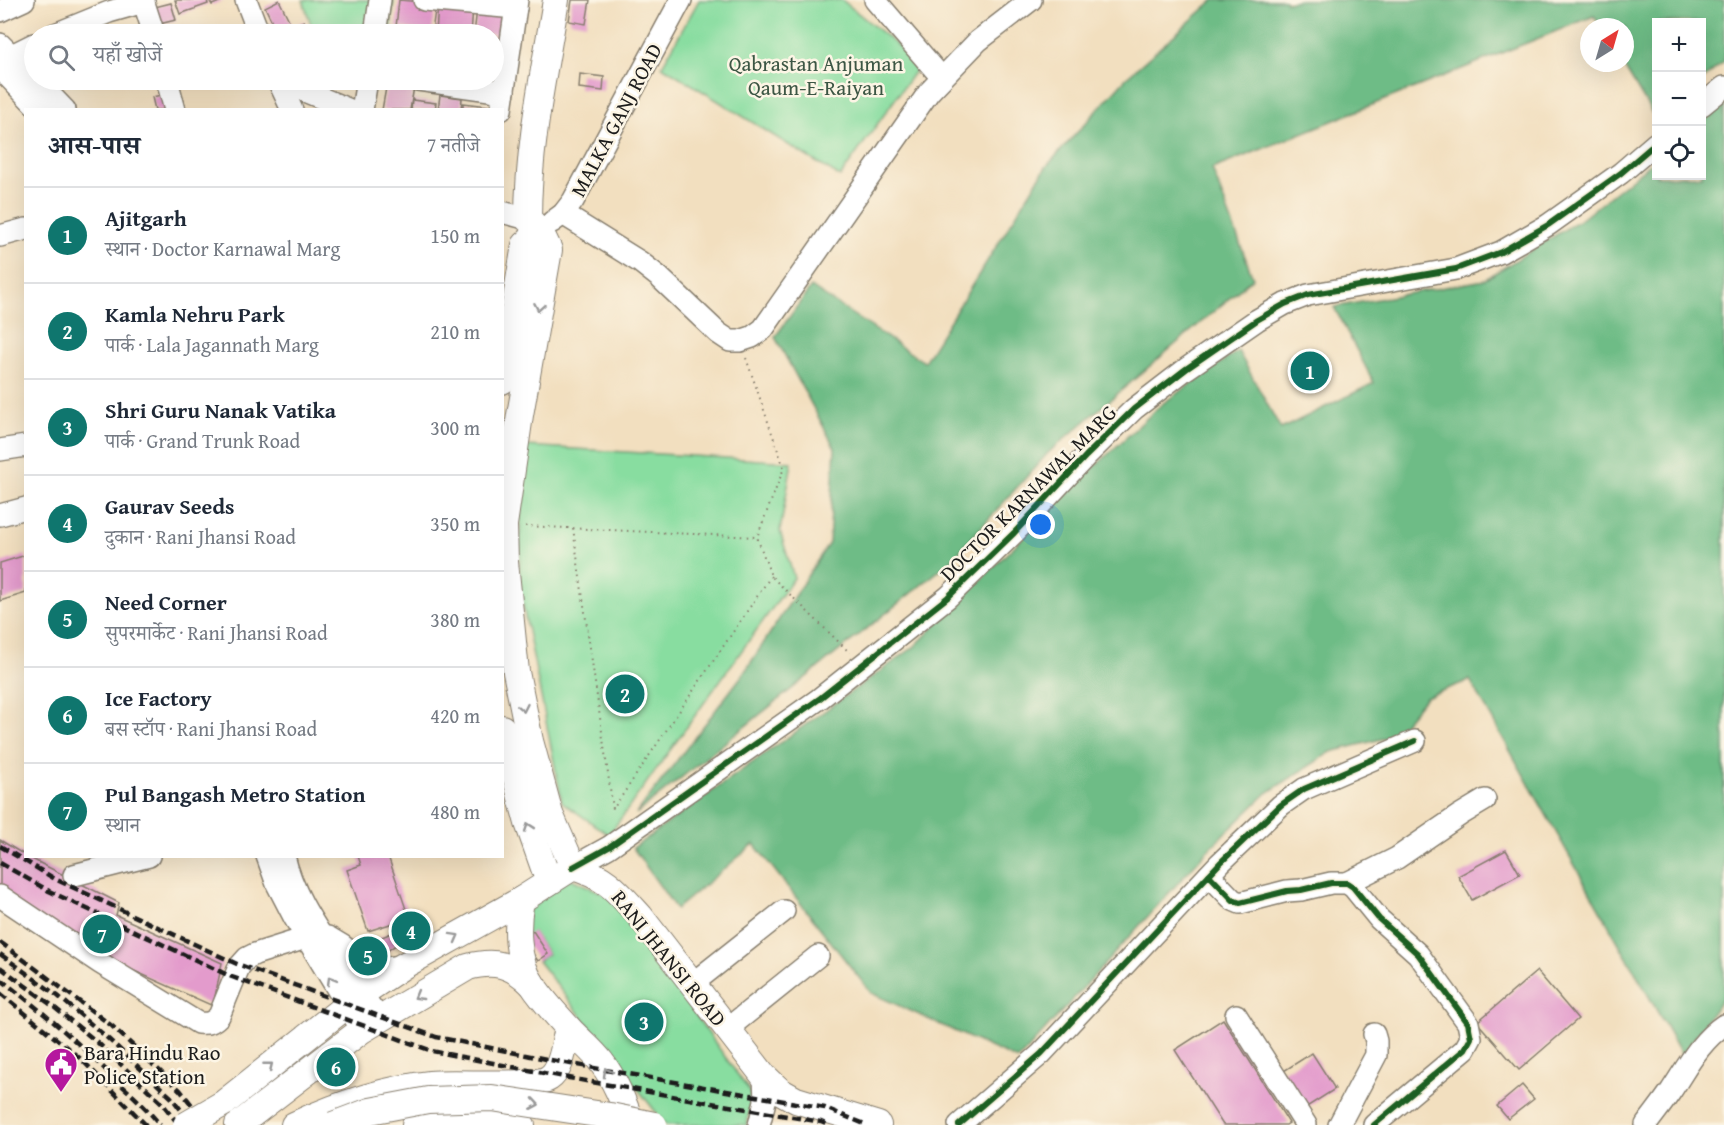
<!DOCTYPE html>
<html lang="hi">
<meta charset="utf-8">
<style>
:root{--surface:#fff;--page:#f6f6f7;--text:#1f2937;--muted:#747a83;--line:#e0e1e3;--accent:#0f766e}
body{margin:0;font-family:"Gentium Book Plus","Noto Serif Devanagari",serif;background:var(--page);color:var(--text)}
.controls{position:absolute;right:18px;top:18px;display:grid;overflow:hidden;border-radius:0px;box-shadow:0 6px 24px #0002}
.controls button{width:54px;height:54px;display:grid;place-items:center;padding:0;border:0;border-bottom:2px solid var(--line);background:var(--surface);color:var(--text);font:30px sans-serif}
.compass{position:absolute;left:1580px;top:18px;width:54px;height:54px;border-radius:50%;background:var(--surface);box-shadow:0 6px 24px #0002;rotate:37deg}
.you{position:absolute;left:1041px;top:525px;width:21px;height:21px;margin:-15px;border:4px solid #fff;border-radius:50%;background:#1a73e8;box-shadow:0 0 0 9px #1a73e833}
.badge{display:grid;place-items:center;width:39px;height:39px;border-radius:50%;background:var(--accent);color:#fff;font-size:20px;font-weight:700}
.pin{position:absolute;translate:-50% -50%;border:3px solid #fff;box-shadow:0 2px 6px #0006}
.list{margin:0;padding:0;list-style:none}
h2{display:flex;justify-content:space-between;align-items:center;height:78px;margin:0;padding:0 24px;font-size:26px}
h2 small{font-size:20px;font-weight:400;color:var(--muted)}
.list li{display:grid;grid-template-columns:39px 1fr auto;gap:18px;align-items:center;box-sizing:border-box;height:96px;padding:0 24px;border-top:2px solid var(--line)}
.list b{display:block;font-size:22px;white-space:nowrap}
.list p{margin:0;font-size:20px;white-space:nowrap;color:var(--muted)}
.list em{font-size:20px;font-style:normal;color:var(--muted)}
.icon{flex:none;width:33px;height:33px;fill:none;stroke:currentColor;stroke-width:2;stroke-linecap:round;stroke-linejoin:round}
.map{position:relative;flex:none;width:1724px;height:1125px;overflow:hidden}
.search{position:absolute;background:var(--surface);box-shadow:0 6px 24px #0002;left:24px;top:24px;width:480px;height:66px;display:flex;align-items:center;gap:15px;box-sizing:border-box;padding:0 21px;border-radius:33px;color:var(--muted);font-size:22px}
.panel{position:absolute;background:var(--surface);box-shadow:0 6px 24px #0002;left:24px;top:108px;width:480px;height:750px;border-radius:0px}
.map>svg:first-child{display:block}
.green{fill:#88dda0;stroke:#527c5e;stroke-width:1.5}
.forest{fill:#6ebc86;stroke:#456c51;stroke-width:1.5}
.building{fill:#e39bcc}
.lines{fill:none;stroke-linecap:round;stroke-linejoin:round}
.minor-casing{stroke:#877e6e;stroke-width:24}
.major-casing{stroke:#877e6e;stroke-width:28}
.path{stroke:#877e6e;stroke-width:2;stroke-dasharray:1.5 4.5;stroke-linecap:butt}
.minor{stroke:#fff;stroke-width:21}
.major{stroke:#fff;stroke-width:26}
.rail{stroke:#1c1c1c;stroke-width:4.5;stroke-dasharray:9 4.5;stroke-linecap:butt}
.major-bridge-casing{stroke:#877e6e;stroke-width:28;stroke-linecap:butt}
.major-bridge{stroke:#fff;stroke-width:26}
.cycleway-casing{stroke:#fcf5e5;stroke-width:10}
.cycleway{stroke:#1b5e20;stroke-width:6}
.oneway{stroke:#999}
.labels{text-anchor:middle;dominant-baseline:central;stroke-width:5;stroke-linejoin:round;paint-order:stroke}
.park-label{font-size:21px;fill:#3c5644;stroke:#fcf5e5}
.street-label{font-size:21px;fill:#1c1c1c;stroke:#fcf5e5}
.poi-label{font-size:21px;fill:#1c1c1c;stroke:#fcf5e5;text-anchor:start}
</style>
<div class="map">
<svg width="1724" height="1125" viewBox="0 0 1724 1125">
<rect width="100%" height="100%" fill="#fcf5e5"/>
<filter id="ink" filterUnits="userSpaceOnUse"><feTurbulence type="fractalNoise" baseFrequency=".0167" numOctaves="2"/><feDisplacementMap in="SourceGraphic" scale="12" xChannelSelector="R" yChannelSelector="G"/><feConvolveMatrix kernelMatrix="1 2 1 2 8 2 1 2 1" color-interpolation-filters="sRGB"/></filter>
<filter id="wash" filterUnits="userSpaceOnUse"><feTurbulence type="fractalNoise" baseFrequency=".008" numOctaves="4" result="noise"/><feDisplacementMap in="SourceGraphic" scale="24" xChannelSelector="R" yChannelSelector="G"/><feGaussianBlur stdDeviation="1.35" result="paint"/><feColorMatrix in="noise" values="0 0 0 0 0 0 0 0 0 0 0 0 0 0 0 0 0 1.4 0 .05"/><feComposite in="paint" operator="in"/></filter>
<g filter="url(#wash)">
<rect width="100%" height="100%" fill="#f2dfbf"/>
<!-- green -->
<g class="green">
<path d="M 303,0 L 394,0 L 390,34 L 314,34 Z"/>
<path d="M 699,0 L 842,0 L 920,64 L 840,177 L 662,66 Z"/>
<path d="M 525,446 L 792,462 L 780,531 L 794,578 L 609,835 L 562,802 L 519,586 L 521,478 Z"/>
<path d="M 569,878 L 612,897 L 750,1092 L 751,1101 L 747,1125 L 666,1125 L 538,961 L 548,954 L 533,932 L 523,939 L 528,910 Z"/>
</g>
<!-- forest -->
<g class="forest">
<path d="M 1214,0 L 1285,0 L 1286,2 L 1301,0 L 1724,0 L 1724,62 L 1702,80 L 1702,22 L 1656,22 L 1656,117 L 1655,118 L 1622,63 L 1625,63 L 1625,27 L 1601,27 L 1594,16 L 1212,169 L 1253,278 L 1048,453 L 951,561 L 636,814 L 744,673 L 829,543 L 835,448 L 775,337 L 811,287 L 924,362 L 1046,167 L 1129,75 Z"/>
<path d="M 1724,105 L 1724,996 L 1682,1055 L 1470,680 L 1426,697 L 1393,736 L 1331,752 L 1267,793 L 1206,852 L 1018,1060 L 871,993 L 754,844 L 676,909 L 633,848 L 914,647 L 1073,487 L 1162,404 L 1238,351 L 1281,429 L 1374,383 L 1334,307 L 1484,280 L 1583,218 L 1656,159 L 1656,176 L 1702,176 L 1702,123 Z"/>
</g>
<g id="blocks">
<!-- building -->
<g class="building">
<path d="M 175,0 L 207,0 L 208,4 L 180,14 Z"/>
<path d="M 209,0 L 224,0 L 212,5 Z"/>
<path d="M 279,0 L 292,26 L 304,21 L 310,34 L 278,34 L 265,7 Z"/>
<path d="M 399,0 L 436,3 L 432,32 L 396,27 Z"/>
<path d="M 572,0 L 590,0 L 586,24 L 569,21 Z"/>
<path d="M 171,3 L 176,20 L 159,24 L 155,7 Z"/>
<path d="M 438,4 L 473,8 L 471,34 L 436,33 Z"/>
<path d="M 477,9 L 508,13 L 504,40 L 494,39 L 494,34 L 474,34 Z"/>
<path d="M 494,56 L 502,57 L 499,84 L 475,80 L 494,80 Z"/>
<path d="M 580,74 L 604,77 L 603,91 L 579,88 Z"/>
<path d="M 387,82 L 414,87 L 410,110 L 382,110 Z"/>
<path d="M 166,94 L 169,110 L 155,110 L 152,97 Z"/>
<path d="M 440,95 L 462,98 L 461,110 L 438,110 Z"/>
<path d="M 412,100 L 436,103 L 435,110 L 411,110 Z"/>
<path d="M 463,103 L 488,106 L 488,110 L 463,110 Z"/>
<path d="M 26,555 L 26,593 L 0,601 L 0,563 Z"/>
<path d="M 0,840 L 26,856 L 119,903 L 116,915 L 222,963 L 213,1006 L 94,953 L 0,909 Z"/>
<path d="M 1506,850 L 1520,874 L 1472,900 L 1458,876 Z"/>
<path d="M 358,856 L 388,856 L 409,918 L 368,931 L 347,870 L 361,865 Z"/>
<path d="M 422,920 L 424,926 L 369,963 L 356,948 Z"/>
<path d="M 533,931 L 548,954 L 538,961 L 523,939 Z"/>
<path d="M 1537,971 L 1578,1019 L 1519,1070 L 1477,1022 Z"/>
<path d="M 1223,1019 L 1289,1123 L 1286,1125 L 1223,1125 L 1175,1050 Z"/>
<path d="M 1312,1053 L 1335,1089 L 1302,1110 L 1279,1074 Z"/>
<path d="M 1522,1085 L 1534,1099 L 1508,1119 L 1497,1106 Z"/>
</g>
</g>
</g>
<g filter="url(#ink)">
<use href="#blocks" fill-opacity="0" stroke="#877e6e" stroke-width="1.5"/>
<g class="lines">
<defs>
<g id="minor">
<path d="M 143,0 L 154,34"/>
<path d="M 246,0 L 259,34"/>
<path d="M 424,0 L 516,8"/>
<path d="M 875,0 L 942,78"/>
<path d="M 0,11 L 24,0"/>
<path d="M 55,34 L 109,12 L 144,2"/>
<path d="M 375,34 L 380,0"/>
<path d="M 0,44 L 34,78"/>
<path d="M 12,55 L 34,44"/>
<path d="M 0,68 L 40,110"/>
<path d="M 36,80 L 65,110"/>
<path d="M 167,80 L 175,110"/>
<path d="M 278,80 L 350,110"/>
<path d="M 278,80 L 292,110"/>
<path d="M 418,80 L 504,92"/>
<path d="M 1702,105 L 1724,87"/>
<path d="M 362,110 L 367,80"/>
<path d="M 501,110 L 517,0"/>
<path d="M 502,212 L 528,219"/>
<path d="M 563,214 L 640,262 L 659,277 L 718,333 L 730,341 L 740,341 L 752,337 L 763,329 L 929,92 L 978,41 L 1031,0"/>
<path d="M 552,222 L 563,214 L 573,201 L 681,0"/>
<path d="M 0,236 L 26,229"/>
<path d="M 0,450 L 26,446"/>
<path d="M 0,515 L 26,508"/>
<path d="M 267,856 L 277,884 L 294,917 L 362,1030"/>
<path d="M 284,856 C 292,891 311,920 330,949 C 346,972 362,995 379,1018"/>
<path d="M 573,867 L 609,847 L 819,699 L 948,597 L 1014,533 L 1086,456 L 1134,409 L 1186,369 L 1257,320 L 1285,304 L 1308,295 L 1456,269 L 1501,252 L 1548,225 L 1621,173 L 1656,143"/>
<path d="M 74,875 L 149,856"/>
<path d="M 1209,875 L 1233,900 L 1240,903 L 1287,891 L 1301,890 L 1331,883 L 1347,883 L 1353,887 L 1379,919 L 1418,954 L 1468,1023 L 1471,1038 L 1465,1049 L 1374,1125"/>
<path d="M 1347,883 L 1397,858 L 1460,815 L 1485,800"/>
<path d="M 0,896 L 100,963 L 198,1023 C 208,1024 212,1023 219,1016 L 239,967 L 247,958 L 255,954 L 306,938"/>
<path d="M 328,937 L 343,946 L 372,970 L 402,966"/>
<path d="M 692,984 L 784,911"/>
<path d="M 1236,1015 L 1306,1125"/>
<path d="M 727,1029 L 818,956"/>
<path d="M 759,1125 L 765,1101 L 764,1076"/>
<path d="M 959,1125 L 1041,1054 L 1220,863 L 1281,805 L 1304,789 L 1415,741"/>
<path d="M 1339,1125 L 1376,1055 L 1376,1041 L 1374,1034"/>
<path d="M 1646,1125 C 1654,1114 1663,1103 1671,1091 C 1687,1067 1700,1041 1724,1025"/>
</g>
<g id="major">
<path d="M 556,0 C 544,73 528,145 528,219 L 540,231 L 549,250 L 520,415 L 504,525 L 505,562 L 516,672 L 530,741 L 550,814 L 573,867"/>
<path d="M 502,381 L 525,245 L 540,231"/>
<path d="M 502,728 L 528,823 L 549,882"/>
<path d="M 521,900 C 516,926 516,961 532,984 C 543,1001 560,1019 573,1033 C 583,1043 594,1052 602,1063 C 616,1081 624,1104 632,1125"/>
<path d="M 224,1103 L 361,994 L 403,966 L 521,900 L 573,867 C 607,877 617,891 640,916 L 764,1076 L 780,1091 L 796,1100 L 878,1125"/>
<path d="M 238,1125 L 362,1030 L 468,967 C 494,960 511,964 531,983"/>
<path d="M 294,1125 C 335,1106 385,1089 430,1084 C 454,1081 535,1088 549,1078 C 563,1069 564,1043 568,1028"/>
<path d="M 415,1125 C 450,1117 488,1120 522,1125"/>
</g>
</defs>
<!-- minor casing -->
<use href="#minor" class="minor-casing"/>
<!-- major casing -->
<use href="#major" class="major-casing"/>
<!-- path -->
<g class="path">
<path d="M 746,358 L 784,468 L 757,537 L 771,576 L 850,653"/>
<path d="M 525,526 L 756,537"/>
<path d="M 573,528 L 613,809 L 771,576"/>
</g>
<!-- minor -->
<use href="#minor" class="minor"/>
<!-- major -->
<use href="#major" class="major"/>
<!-- rail -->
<g class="rail">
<path d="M 0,846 L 55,879 L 237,964 L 436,1037 L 571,1064 L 825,1108 L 867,1125"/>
<path d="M 0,863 L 49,891 L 232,977 L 432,1051 L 569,1078 L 821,1122 L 828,1125"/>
<path d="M 0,942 L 112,1026 L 180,1090 L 208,1125"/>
<path d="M 0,954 L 58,996 L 104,1035 L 171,1097 L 193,1125"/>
<path d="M 0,967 L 50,1004 L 97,1042 L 162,1103 L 179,1125"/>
<path d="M 0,979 C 41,1010 79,1043 115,1079 C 131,1094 147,1108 160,1125"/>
<path d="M 0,993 L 81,1059 L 146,1125"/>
</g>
<defs>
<g id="major-bridge">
<path d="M 186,1125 L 224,1103"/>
<path d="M 333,1125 L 370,1111 L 428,1100 L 492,1098 L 610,1116 L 654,1125"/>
</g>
</defs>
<!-- major-bridge casing -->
<use href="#major-bridge" class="major-bridge-casing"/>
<!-- major-bridge -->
<use href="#major-bridge" class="major-bridge"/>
<defs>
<g id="cycleway">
<path d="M 573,867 L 609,847 L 819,699 L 948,597 L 1014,533 L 1086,456 L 1134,409 L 1186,369 L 1257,320 L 1285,304 L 1308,295 L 1456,269 L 1501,252 L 1548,225 L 1621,173 L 1656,143"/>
<path d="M 1209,875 L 1233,900 L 1240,903 L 1287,891 L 1301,890 L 1331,883 L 1347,883 L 1353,887 L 1379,919 L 1418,954 L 1468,1023 L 1471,1038 L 1465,1049 L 1374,1125"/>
<path d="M 959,1125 L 1041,1054 L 1220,863 L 1281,805 L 1304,789 L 1415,741"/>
</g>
</defs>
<!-- cycleway casing -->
<use href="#cycleway" class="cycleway-casing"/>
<!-- cycleway -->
<use href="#cycleway" class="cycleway"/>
</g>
<!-- one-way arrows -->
<defs><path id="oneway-chevron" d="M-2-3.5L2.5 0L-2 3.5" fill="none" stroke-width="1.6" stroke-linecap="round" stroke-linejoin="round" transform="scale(1.5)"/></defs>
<g class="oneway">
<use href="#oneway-chevron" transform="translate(539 307) rotate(100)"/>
<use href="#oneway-chevron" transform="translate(523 708) rotate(79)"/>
<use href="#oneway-chevron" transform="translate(529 827) rotate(-109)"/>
<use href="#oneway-chevron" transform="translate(455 937) rotate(-29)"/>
<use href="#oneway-chevron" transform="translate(331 980) rotate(-120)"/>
<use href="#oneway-chevron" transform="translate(418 996) rotate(150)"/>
<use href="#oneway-chevron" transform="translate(269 1066) rotate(-39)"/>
<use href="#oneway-chevron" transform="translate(607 1072) rotate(-120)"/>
<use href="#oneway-chevron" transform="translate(535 1104) rotate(9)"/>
</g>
</g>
<!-- icons -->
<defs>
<symbol id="civic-pin" viewBox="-11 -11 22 30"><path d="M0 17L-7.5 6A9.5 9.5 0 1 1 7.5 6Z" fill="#b5179e" stroke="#fcf5e5"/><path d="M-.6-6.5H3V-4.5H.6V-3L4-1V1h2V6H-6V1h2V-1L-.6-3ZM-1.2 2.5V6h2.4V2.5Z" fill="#fff"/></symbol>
</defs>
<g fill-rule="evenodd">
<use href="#civic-pin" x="42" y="1045" width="38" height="52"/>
</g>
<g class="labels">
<!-- park labels -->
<g class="park-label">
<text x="816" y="63">Qabrastan Anjuman<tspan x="816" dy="24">Qaum-E-Raiyan</tspan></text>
</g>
<!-- street labels -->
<g class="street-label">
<text transform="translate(616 120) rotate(-62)">MALKA GANJ ROAD</text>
<text transform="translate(1028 493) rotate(-45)">DOCTOR KARNAWAL MARG</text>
<text transform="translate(669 958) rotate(51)">RANI JHANSI ROAD</text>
</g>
<!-- poi labels -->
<g class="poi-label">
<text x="84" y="1052">Bara Hindu Rao<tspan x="84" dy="24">Police Station</tspan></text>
</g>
</g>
</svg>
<div class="controls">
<button>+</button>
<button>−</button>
<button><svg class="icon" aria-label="locate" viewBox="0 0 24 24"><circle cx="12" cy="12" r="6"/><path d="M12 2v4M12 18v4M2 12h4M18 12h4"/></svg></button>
</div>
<svg class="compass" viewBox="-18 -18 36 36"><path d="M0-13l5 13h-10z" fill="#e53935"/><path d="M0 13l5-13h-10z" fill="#747a83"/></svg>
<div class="you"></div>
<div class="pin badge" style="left:1310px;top:371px">1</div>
<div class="pin badge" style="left:625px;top:694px">2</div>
<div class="pin badge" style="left:644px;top:1022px">3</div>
<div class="pin badge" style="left:411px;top:931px">4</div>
<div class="pin badge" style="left:368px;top:956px">5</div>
<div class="pin badge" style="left:336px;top:1067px">6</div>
<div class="pin badge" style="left:102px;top:934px">7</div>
<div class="search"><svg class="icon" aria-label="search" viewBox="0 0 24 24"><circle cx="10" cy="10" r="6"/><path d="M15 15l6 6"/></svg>यहाँ खोजें</div>
<section class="panel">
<h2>आस-पास<small>7 नतीजे</small></h2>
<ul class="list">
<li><span class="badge">1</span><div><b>Ajitgarh</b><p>स्थान · Doctor Karnawal Marg</p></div><em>150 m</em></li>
<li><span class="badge">2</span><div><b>Kamla Nehru Park</b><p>पार्क · Lala Jagannath Marg</p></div><em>210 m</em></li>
<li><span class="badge">3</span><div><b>Shri Guru Nanak Vatika</b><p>पार्क · Grand Trunk Road</p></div><em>300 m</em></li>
<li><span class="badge">4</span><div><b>Gaurav Seeds</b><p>दुकान · Rani Jhansi Road</p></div><em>350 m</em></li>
<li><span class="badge">5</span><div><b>Need Corner</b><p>सुपरमार्केट · Rani Jhansi Road</p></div><em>380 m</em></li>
<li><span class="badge">6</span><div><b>Ice Factory</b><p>बस स्टॉप · Rani Jhansi Road</p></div><em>420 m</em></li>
<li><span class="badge">7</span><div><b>Pul Bangash Metro Station</b><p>स्थान</p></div><em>480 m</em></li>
</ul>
</section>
</div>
